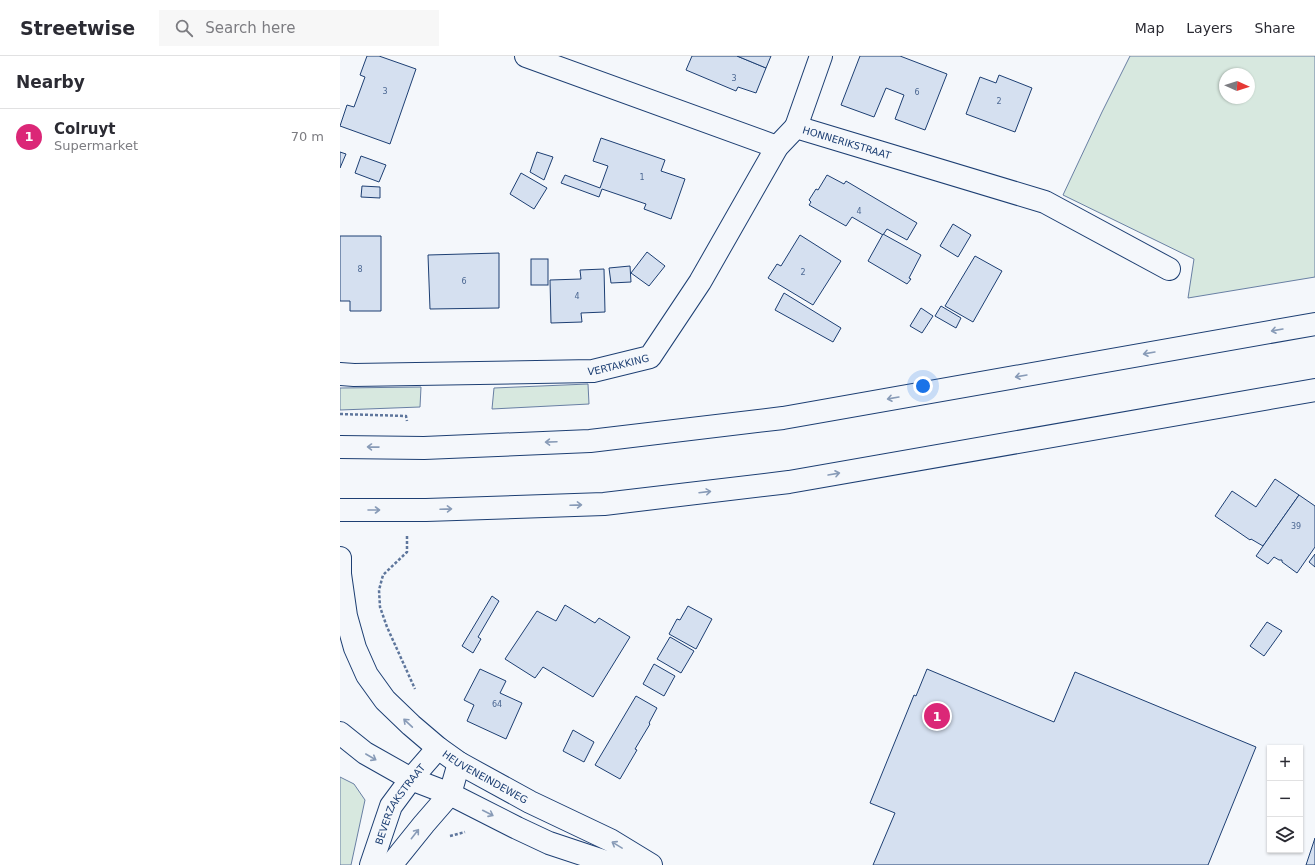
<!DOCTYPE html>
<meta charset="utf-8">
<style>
:root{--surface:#fff;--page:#f7f7f7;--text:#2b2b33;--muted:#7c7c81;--line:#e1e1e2;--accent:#db2777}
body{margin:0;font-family:"DejaVu Sans",sans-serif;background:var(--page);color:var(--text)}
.controls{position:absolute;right:12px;bottom:12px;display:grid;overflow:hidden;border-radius:0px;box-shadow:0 1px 3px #0004}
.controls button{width:36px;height:36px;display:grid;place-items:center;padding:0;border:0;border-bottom:1px solid var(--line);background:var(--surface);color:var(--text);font:20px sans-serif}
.compass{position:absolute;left:879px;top:12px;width:36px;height:36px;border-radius:50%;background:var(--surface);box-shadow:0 1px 3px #0004;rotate:93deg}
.you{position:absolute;left:583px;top:330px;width:14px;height:14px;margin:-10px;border:3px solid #fff;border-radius:50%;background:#1a73e8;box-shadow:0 0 0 6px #1a73e833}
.badge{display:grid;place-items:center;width:26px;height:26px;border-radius:50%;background:var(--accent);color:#fff;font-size:13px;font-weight:700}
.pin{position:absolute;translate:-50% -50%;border:2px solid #fff;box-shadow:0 1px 4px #0006}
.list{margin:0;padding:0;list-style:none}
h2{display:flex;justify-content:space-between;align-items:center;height:52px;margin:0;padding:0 16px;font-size:17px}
h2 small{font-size:13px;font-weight:400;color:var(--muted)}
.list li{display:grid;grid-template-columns:26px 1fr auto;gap:12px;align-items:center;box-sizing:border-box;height:56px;padding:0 16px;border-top:1px solid var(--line)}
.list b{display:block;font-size:15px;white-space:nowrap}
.list p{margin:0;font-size:13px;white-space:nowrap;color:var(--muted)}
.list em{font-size:13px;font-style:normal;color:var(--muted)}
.icon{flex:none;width:22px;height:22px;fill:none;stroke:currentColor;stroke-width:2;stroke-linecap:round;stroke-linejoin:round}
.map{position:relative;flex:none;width:975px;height:809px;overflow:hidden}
header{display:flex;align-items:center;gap:24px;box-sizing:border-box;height:56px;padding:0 20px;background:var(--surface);border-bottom:1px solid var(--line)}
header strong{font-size:19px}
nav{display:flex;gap:22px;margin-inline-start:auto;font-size:14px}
.search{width:280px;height:36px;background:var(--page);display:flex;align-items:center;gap:10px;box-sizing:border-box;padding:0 14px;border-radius:0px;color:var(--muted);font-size:15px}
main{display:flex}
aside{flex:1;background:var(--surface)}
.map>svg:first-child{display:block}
.green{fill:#d7e8df;stroke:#687fa3;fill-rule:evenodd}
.building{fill:#d5e0f0;stroke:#1d3f73}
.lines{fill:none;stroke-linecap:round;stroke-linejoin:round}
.minor-casing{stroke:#1d3f73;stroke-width:24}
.highway-casing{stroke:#1d3f73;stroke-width:24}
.path{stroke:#5e769c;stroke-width:2.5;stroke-dasharray:3 2;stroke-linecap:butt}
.minor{stroke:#f4f7fb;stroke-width:22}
.highway{stroke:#f4f7fb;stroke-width:22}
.oneway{stroke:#889bb7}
.labels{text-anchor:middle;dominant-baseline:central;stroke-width:3;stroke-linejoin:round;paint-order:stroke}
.number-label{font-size:8px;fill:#4b6792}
.street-label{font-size:10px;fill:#1d3f73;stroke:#f4f7fb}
</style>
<header>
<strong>Streetwise</strong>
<div class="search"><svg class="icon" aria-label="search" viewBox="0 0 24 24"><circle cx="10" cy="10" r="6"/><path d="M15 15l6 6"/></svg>Search here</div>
<nav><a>Map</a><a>Layers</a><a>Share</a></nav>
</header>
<main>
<aside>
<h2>Nearby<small></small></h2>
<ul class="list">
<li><span class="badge">1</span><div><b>Colruyt</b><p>Supermarket</p></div><em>70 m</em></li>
</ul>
</aside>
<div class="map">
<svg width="975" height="809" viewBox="0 0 975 809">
<rect width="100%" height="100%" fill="#f4f7fb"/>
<!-- green -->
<g class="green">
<path d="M 790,0 L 975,0 L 975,221 L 848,242 L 854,203 L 723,139 L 762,56 ZM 885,18 L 909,18 L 909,42 L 885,42 Z"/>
<path d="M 248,328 L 249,348 L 152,353 L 154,332 Z"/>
<path d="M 81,331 L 80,351 L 0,354 L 0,332 Z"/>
<path d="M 0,721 L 14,728 L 25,744 L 11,809 L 0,809 Z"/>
</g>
<!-- building -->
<g class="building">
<path d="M 27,0 L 39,0 L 76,13 L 50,88 L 0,70 L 7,49 L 14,51 L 25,21 L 20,19 Z"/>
<path d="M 352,0 L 397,0 L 426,12 L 416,37 L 398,31 L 396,35 L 346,14 Z"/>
<path d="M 397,0 L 431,0 L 426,12 Z"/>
<path d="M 520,0 L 560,0 L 607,18 L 585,74 L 555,63 L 564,39 L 546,32 L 534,61 L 501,49 Z"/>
<path d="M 659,19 L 692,32 L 675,76 L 626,58 L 640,21 L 656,27 Z"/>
<path d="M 261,82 L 325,104 L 321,115 L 345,123 L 331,163 L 304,153 L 306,148 L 262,133 L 259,141 L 221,127 L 225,119 L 260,132 L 268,110 L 253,105 Z"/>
<path d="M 0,96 L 6,98 L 0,112 Z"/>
<path d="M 197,96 L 213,101 L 204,124 L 190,116 Z"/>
<path d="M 21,100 L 46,109 L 39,126 L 15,117 Z"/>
<path d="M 181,117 L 207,132 L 194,153 L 170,138 Z"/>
<path d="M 487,119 L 504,128 L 506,125 L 577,167 L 567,184 L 547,173 L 543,179 L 512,161 L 506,170 L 469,149 L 471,146 L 469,144 L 476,133 L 478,134 Z"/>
<path d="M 22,130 L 40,131 L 40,142 L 21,141 Z"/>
<path d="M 613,168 L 631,179 L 618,201 L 600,190 Z"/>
<path d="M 543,178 L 581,199 L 569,222 L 571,223 L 567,228 L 528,205 Z"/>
<path d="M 460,179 L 501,205 L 473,249 L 428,222 L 437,208 L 441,210 Z"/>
<path d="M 0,180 L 41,180 L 41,255 L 10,255 L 10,245 L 0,245 Z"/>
<path d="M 307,196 L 325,210 L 309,230 L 291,217 Z"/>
<path d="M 159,197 L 159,252 L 90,253 L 88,199 Z"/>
<path d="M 635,200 L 662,215 L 633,266 L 605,250 Z"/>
<rect x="191" y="203" width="17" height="26"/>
<path d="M 290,210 L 291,226 L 271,227 L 269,212 Z"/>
<path d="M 264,213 L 265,256 L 241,257 L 242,266 L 211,267 L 210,224 L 241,223 L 240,214 Z"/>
<path d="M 444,237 L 501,272 L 493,286 L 435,254 Z"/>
<path d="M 601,250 L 621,262 L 616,272 L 595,260 Z"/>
<path d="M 581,252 L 593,260 L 582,277 L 570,270 Z"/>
<path d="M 935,423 L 959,439 L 923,490 L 911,483 L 910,484 L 875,460 L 892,435 L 916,451 Z"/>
<path d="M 959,439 L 975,450 L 975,491 L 957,517 L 942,506 L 942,504 L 939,504 L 934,501 L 928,508 L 916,500 Z"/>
<path d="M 975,498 L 975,511 L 969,506 Z"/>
<path d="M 152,540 L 159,545 L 138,581 L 141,583 L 133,597 L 122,590 Z"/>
<path d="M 225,549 L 255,567 L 259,562 L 290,581 L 253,641 L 203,611 L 195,622 L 165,603 L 197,555 L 216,565 Z"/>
<path d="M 348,550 L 372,563 L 356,593 L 329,578 L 337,563 L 340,564 Z"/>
<path d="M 927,566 L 942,575 L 924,600 L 910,590 Z"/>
<path d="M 330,581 L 354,595 L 341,617 L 317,603 Z"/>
<path d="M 314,608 L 335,620 L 324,640 L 303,628 Z"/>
<path d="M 140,613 L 166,625 L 160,637 L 182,647 L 166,683 L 127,665 L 134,649 L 124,644 Z"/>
<path d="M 587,613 L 714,666 L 735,616 L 916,691 L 868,809 L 533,809 L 555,757 L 530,747 L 574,639 L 576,640 Z"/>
<path d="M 296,640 L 317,652 L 309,667 L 310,668 L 295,693 L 297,694 L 280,723 L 255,709 Z"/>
<path d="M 233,674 L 254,686 L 244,706 L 223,695 Z"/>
<path d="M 975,782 L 975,809 L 966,809 Z"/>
</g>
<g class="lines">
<defs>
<g id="minor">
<path d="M 186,0 L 437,91"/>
<path d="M 456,71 L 481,0"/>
<path id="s1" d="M 0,318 L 14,319 L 253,315 L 310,301 L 360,226 L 437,91 L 456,71 L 705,146 L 829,213"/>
<path id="s2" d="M 0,502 L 0,518 L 6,560 L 15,592 L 27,619 L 45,644 L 71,669 L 98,692 L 119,707 L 190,746 L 270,784 L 311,809"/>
<path d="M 0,677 L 25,697 L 71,723 L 110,738 L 177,772 L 209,787 L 263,805 L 287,809"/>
<path id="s3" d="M 31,809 L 51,750 L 71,723 L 98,692"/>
<path d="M 51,809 L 84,768 L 110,738 L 119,707"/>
</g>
<g id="highway">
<path d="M 0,391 L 84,392 L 250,385 L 443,362 L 975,268"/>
<path d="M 0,454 L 86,454 L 264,448 L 449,426 L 975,334"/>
</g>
</defs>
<!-- minor casing -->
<use href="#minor" class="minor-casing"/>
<!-- highway casing -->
<use href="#highway" class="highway-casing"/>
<!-- path -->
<g class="path">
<path d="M 0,358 L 66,360 L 67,365"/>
<path d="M 67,480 L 67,496 L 43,519 L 39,534 L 40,551 L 47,571 L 75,633"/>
<path d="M 110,780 L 125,776"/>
</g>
<!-- minor -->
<use href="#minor" class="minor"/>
<!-- highway -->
<use href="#highway" class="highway"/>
</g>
<!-- one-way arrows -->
<defs><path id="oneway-shaft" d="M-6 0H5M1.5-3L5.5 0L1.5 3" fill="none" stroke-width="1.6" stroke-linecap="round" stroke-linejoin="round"/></defs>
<g class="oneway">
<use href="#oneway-shaft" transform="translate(937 274) rotate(170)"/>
<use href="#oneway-shaft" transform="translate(809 297) rotate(170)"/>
<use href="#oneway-shaft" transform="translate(681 320) rotate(170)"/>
<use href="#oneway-shaft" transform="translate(553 342) rotate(170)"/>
<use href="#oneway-shaft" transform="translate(211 386) rotate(178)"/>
<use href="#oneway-shaft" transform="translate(33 391) rotate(-179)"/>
<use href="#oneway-shaft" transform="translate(494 418) rotate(-10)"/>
<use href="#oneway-shaft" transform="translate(365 436) rotate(-7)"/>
<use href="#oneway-shaft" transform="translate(236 449) rotate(-2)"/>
<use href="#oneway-shaft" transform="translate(106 453) rotate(-2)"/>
<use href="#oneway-shaft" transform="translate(34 454)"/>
<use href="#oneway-shaft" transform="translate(68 667) rotate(-137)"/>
<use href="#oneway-shaft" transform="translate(31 701) rotate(30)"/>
<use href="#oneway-shaft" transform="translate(148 757) rotate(27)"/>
<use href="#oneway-shaft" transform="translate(75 778) rotate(-52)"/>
<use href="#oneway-shaft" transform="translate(277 789) rotate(-149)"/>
</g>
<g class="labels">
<!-- number labels -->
<g class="number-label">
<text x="394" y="22">3</text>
<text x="45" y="35">3</text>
<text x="577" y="36">6</text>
<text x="659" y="45">2</text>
<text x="302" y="121">1</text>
<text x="519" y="155">4</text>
<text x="20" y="213">8</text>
<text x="463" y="216">2</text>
<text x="124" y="225">6</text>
<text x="237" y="240">4</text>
<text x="956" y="470">39</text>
<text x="157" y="648">64</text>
</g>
<!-- street labels -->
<g class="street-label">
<text stroke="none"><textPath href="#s1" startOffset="638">HONNERIKSTRAAT</textPath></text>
<text stroke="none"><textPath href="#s1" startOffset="279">VERTAKKING</textPath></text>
<text stroke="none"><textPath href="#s2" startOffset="279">HEUVENEINDEWEG</textPath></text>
<text stroke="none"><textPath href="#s3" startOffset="68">BEVERZAKSTRAAT</textPath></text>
</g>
</g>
</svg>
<div class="controls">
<button>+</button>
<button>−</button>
<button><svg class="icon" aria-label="layers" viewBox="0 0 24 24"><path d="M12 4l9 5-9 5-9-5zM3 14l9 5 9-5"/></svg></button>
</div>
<svg class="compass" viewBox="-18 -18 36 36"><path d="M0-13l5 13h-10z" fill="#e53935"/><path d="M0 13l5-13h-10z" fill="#7c7c81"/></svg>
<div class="you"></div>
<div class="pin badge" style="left:597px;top:660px">1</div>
</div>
</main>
